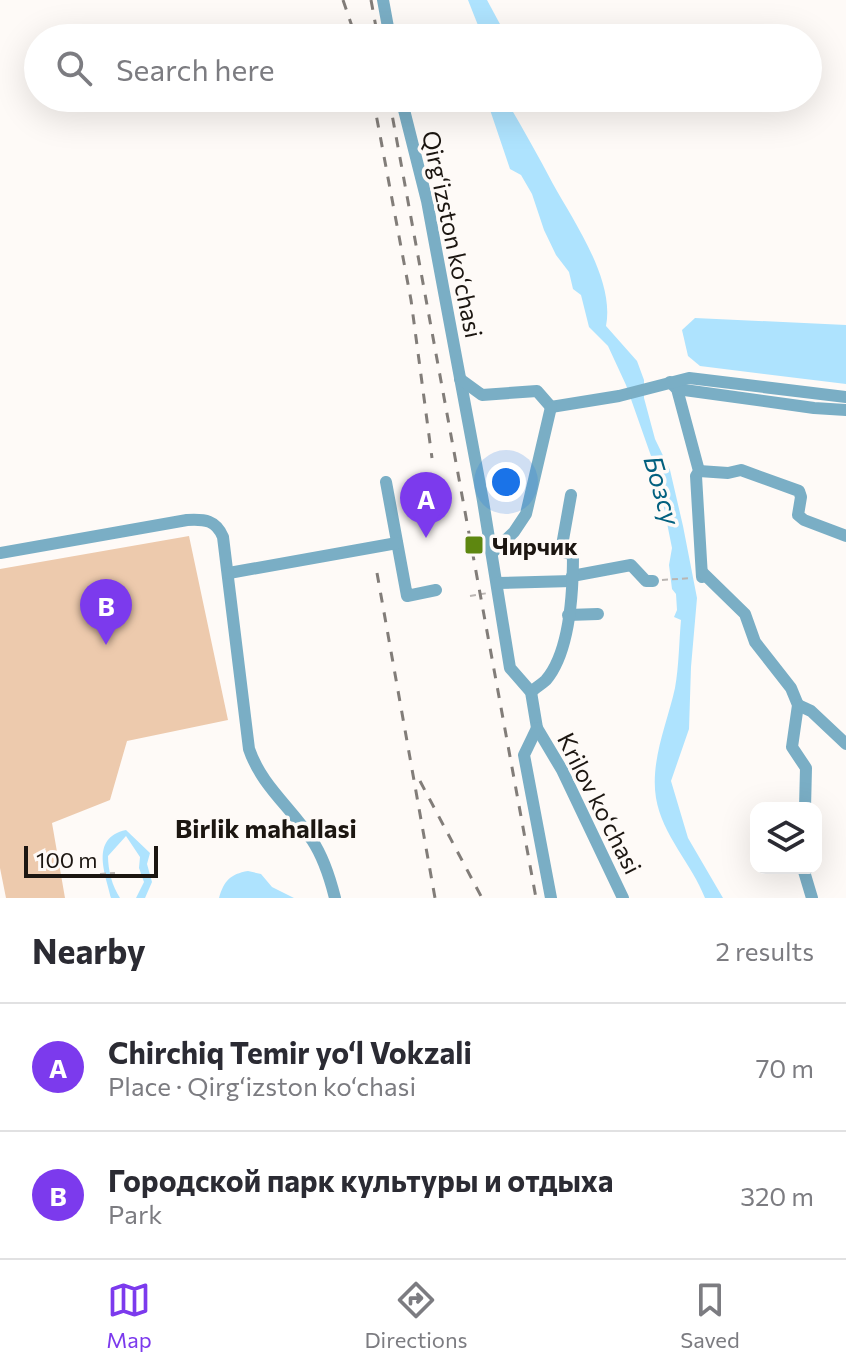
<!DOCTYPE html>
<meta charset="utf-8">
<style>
:root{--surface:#fff;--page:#f2f2f3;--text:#2b2b33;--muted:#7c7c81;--line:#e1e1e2;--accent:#7c3aed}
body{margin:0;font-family:Commissioner,sans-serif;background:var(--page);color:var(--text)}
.controls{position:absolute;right:24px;bottom:24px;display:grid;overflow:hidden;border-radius:16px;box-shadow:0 8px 32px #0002}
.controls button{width:72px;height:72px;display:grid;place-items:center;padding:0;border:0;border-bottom:2px solid var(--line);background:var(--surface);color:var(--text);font:40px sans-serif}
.scale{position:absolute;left:24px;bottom:20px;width:134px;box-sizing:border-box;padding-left:8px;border:4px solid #1c1611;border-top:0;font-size:22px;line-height:28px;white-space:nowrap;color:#1c1611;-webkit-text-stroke:6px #fefaf7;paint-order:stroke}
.you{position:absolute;left:506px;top:482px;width:28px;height:28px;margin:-20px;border:6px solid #fff;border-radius:50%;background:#1a73e8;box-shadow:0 0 0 12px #1a73e833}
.badge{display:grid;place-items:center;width:52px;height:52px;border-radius:50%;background:var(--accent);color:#fff;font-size:26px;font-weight:700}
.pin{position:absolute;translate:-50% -66px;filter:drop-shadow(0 2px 4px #0008)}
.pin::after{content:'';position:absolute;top:42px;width:28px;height:24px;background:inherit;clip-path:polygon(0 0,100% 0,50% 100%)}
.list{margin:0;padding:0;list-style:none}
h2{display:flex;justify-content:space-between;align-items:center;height:104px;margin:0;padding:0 32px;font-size:34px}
h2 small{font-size:26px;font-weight:400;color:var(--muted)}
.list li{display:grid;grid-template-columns:52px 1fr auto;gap:24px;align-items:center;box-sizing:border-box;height:128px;padding:0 32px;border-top:2px solid var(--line)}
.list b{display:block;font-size:30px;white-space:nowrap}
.list p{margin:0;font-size:26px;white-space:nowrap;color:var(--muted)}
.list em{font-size:26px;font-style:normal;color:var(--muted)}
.icon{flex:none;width:44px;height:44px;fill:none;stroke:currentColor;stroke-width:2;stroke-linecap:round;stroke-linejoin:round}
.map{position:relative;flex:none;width:846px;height:898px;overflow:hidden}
.search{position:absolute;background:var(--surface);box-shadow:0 8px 32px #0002;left:24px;right:24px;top:24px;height:88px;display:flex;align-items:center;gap:20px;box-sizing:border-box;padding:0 28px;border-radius:44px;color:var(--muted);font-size:30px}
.sheet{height:360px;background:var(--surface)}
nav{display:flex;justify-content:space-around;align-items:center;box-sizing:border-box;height:112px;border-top:2px solid var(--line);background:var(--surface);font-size:22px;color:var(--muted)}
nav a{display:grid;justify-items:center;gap:4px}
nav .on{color:var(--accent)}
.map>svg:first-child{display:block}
.green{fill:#edcaad}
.water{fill:#aee3fe}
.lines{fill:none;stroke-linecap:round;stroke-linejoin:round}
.path{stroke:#bab5b2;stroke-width:2;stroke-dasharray:6 4;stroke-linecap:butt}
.minor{stroke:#7aaec5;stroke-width:12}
.rail{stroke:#827d79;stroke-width:3;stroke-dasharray:10 10;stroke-linecap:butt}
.poi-dot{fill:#5e8710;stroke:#fefaf7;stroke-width:3}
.labels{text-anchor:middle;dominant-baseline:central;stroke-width:7;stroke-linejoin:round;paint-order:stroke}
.street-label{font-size:24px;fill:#1c1611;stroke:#fefaf7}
.poi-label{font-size:24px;font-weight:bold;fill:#1c1611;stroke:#fefaf7;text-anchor:start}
.water-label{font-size:26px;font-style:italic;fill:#02607f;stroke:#fefaf7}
.neighbourhood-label{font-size:26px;font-weight:bold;fill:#1c1611;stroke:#fefaf7}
</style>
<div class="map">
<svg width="846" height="898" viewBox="0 0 846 898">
<rect width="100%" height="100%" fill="#fefaf7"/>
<!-- green -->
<path class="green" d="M 189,536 L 228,720 L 127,741 L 110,800 L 52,823 L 65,898 L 6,898 L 0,868 L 0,569 Z"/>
<!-- water -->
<g class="water">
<path d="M 468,0 L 487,0 L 501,26 L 505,38 L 483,38 Z"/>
<path d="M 486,98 L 505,98 C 522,127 538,155 553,184 C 574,222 615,280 606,326 L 637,361 L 644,380 L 644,398 L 655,439 L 670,470 L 683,526 L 697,598 L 691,667 L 689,729 L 671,781 L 688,838 L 723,898 L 705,898 C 692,864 662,835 656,798 C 650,761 667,724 675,688 C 679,666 679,642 681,620 L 674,617 L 677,610 L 676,594 L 672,589 L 669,565 L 672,548 L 657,473 L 626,385 L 608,346 L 589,327 L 581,295 L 573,289 L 569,272 L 556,255 L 544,230 L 532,194 L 521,175 L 510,169 Z"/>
<path d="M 695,318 L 846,325 L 846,384 L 700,366 L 688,356 L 682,330 Z"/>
<path d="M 126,830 L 150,853 L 147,864 L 152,882 L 145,898 L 136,898 L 144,882 L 139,868 L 140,857 L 126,836 L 108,856 C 108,870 112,886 120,898 L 111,898 C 106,875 89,838 126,830 Z"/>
<path d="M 248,871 L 261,874 L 272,887 L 294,898 L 219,898 C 224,881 230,874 248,871 Z"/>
</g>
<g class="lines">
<!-- path -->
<g class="path">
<path d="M 662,580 L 692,578"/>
<path d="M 470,596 L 488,593"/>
<path d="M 100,874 L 115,873"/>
</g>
<!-- minor -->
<g class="minor">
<path d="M 383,0 L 390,38"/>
<path d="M 401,98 L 427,201 L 483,501 L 510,668 L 531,692 L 537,728 L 562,770 L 623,898"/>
<path d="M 460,379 L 482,395 L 537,391 L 551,407"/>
<path d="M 670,382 L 677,389 L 699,471 L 696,476 L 702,577"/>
<path d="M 677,389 L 814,408 L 846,410"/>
<path d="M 551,407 L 619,396 L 689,378 L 846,397"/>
<path d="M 699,471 L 728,473 L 741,470 L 799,491 L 801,497 L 798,515 L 804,520 L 846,536"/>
<path d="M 386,482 L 407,596 L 436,590"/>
<path d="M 0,553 L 187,520 C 205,519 216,520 223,537 L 249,749 C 262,787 292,808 312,840 C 324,858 330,878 335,898"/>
<path d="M 492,553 L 514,532 L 526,514 L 551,407"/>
<path d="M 702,572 L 745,614 L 755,642 L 791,688 L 798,705 L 792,747 L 806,768 L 805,808"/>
<path d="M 229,573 L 397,543"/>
<path d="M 572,576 L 631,565 L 646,581 L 653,581"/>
<path d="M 497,583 L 572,581"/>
<path d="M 568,615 L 598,614"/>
<path d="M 531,692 C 535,688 542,684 546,680 C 570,652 573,590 573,555 L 561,551 L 571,495"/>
<path d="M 798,705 L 811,711 L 846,744"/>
<path d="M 537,728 L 524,755 L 551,898"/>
<path d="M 803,868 L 812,898"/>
</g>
<!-- rail -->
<g class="rail">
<path d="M 343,0 L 356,38"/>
<path d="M 371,0 L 378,38"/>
<path d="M 373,98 L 411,300 L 432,458"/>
<path d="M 389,98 L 536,898"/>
<path d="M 377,573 L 435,898"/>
<path d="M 420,781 L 482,898"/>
</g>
</g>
<!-- markers -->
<rect class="poi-dot" x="464" y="535" width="20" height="20" rx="4"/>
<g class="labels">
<!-- street labels -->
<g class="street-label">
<text transform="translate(453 234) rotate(78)">Qirg‘izston ko‘chasi</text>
<text transform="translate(600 803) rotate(63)">Krilov ko‘chasi</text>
</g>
<!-- poi labels -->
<g class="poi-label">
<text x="492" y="545">Чирчик</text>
</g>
<!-- water labels -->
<g class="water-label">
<text transform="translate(663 490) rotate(74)">Бозсу</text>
</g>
<!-- neighbourhood labels -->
<g class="neighbourhood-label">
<text x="266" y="827">Birlik mahallasi</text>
</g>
</g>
</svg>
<div class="controls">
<button><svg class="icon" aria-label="layers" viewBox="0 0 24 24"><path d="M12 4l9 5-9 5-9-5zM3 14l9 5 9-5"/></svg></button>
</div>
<div class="scale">100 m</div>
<div class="you"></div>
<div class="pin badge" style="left:426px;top:538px">A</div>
<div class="pin badge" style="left:106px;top:645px">B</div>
<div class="search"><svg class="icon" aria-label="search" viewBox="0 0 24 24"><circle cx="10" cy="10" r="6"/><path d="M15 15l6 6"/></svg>Search here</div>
</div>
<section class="sheet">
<h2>Nearby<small>2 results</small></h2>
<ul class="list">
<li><span class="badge">A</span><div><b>Chirchiq Temir yo‘l Vokzali</b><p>Place · Qirg‘izston ko‘chasi</p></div><em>70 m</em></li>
<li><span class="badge">B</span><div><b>Городской парк культуры и отдыха</b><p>Park</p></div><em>320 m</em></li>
</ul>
</section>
<nav>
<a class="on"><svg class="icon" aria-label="map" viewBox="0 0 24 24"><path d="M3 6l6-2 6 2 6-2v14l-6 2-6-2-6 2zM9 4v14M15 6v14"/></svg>Map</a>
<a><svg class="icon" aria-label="directions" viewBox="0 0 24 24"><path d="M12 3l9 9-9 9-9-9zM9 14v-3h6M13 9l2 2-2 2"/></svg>Directions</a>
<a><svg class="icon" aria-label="saved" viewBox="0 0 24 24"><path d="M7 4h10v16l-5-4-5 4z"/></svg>Saved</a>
</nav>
